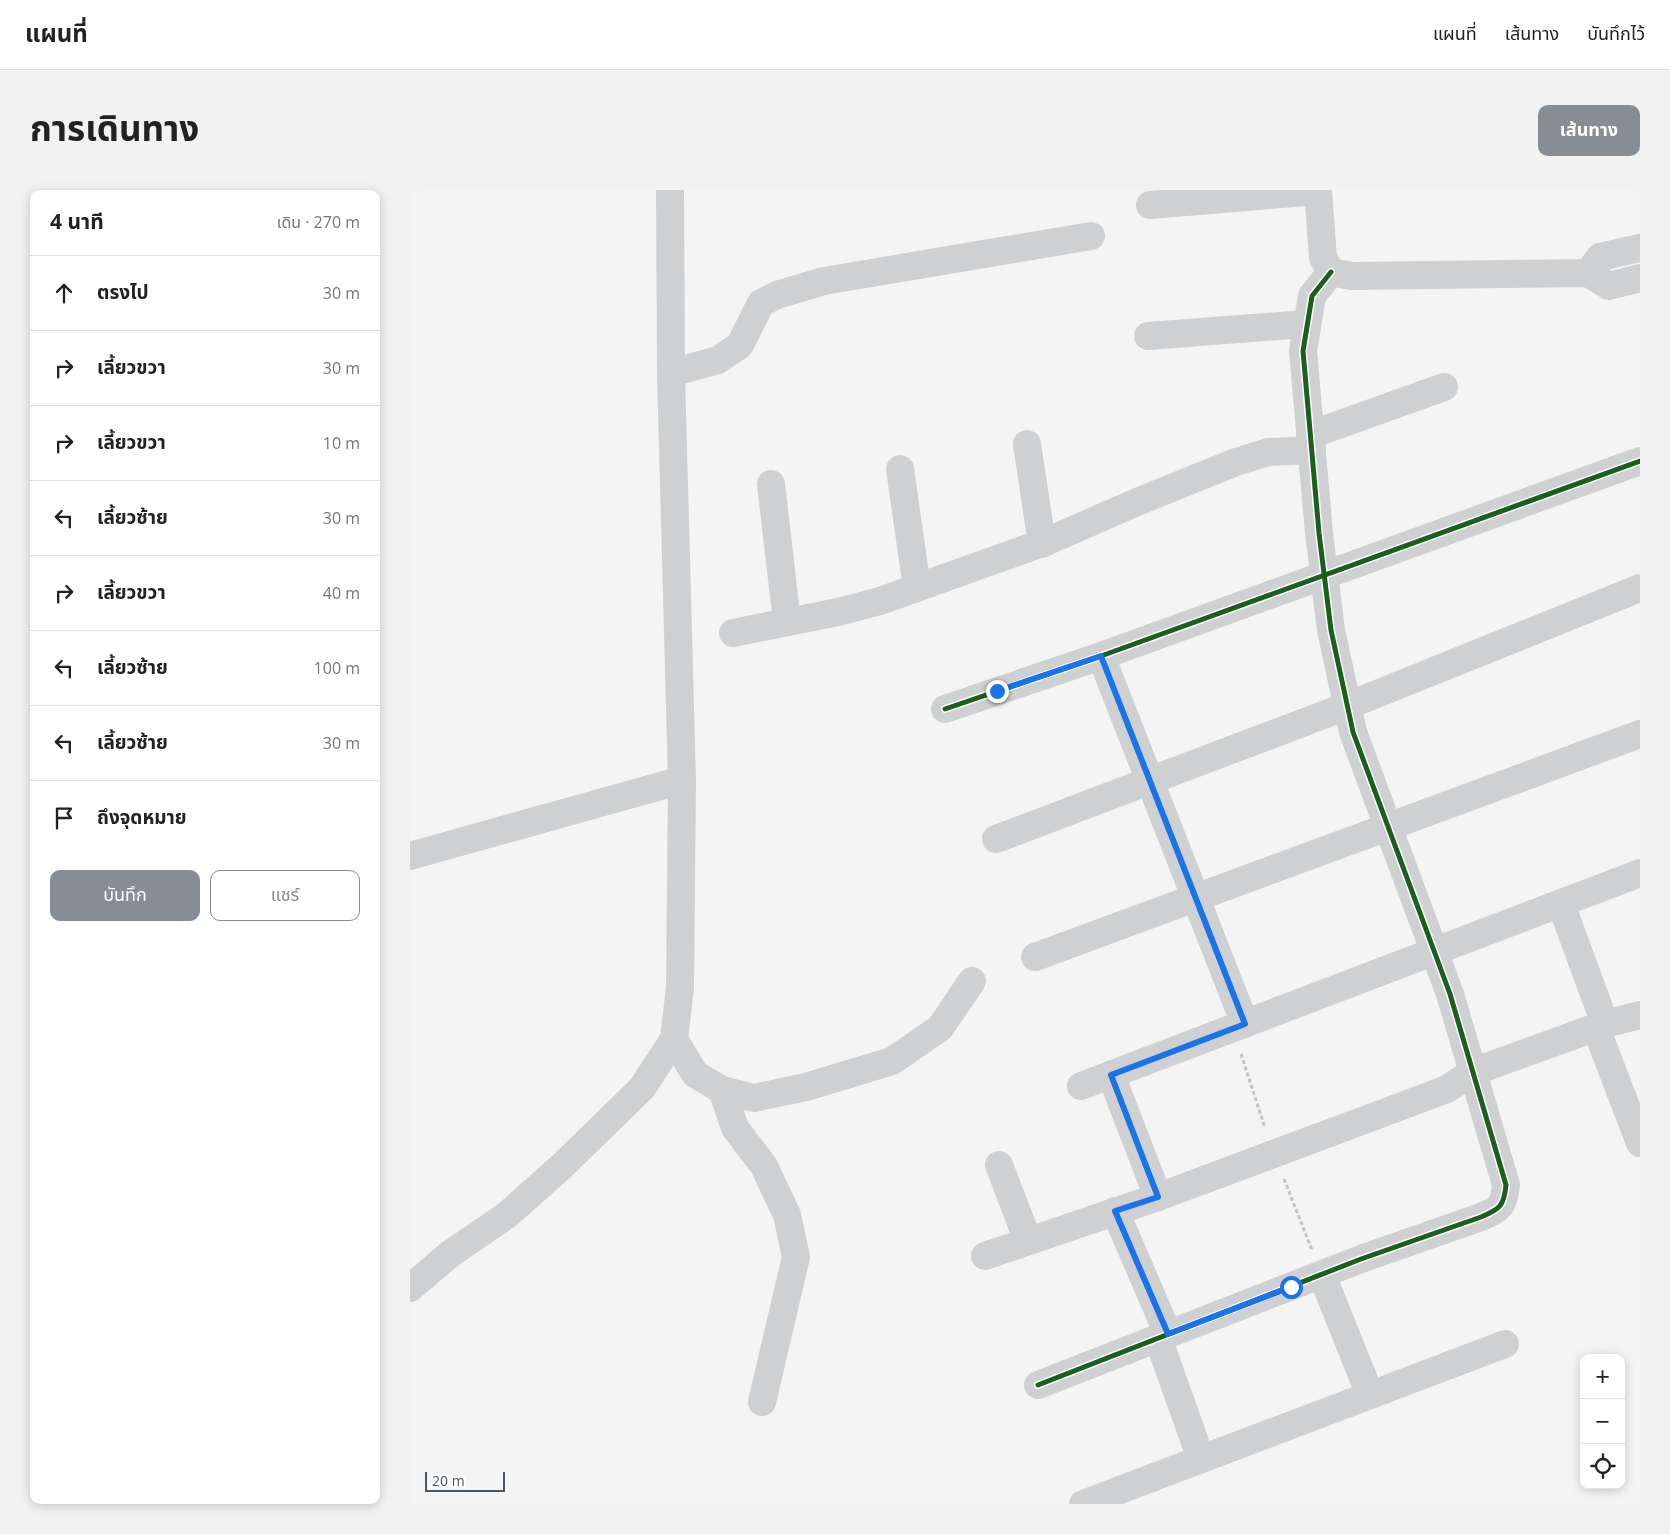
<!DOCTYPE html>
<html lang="th">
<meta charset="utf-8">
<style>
:root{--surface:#fff;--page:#f2f2f2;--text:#222;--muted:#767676;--line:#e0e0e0;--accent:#868d94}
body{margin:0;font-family:"Open Sans","Noto Sans Thai",sans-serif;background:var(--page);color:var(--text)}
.controls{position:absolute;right:15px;bottom:15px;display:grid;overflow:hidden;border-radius:10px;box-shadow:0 2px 12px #0003}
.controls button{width:45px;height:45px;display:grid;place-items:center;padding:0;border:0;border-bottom:1px solid var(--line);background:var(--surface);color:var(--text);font:25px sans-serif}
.scale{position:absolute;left:15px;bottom:12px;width:80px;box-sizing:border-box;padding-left:5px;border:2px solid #4a5661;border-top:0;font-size:14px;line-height:18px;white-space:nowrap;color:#4a5661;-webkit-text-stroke:4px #fff;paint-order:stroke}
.stop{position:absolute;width:15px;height:15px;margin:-11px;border:4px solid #1a73e8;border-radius:50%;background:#fff}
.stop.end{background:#1a73e8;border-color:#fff;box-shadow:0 1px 5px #0008}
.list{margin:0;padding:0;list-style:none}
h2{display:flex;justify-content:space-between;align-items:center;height:65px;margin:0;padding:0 20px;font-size:21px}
h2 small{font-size:16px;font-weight:400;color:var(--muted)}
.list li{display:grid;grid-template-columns:32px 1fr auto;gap:15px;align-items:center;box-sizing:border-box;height:75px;padding:0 20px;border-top:1px solid var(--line)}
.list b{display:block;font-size:19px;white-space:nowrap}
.list em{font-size:16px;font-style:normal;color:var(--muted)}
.actions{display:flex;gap:10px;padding:15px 20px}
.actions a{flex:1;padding:11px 0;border:1px solid var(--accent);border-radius:10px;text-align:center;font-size:18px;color:var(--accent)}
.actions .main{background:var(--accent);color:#fff}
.icon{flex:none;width:28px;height:28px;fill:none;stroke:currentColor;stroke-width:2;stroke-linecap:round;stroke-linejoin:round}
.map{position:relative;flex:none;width:1230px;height:1314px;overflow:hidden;border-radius:10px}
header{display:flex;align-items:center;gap:30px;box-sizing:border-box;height:70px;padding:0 25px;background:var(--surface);border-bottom:1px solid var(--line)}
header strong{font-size:24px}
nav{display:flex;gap:28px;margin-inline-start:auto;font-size:18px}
.intro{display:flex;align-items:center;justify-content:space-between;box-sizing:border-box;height:120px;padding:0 30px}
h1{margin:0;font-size:35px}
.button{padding:12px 22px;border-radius:10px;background:var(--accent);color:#fff;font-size:18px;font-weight:700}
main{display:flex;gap:30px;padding:0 30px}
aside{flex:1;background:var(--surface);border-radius:10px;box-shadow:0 2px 12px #0003}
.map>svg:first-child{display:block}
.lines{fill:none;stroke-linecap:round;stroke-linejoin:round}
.path{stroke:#bcc7c4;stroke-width:3;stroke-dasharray:4 2.5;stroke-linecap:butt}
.minor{stroke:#ced0d2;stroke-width:28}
.cycleway-casing{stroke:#fff;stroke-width:8}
.cycleway{stroke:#1b5e20;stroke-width:5}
.route{stroke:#1a73e8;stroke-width:6}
</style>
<header>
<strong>แผนที่</strong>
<nav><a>แผนที่</a><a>เส้นทาง</a><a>บันทึกไว้</a></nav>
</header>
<div class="intro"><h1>การเดินทาง</h1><a class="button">เส้นทาง</a></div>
<main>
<aside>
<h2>4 นาที<small>เดิน · 270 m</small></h2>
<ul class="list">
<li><svg class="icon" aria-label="ahead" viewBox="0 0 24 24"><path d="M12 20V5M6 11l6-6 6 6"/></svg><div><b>ตรงไป</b></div><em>30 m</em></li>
<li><svg class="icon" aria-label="right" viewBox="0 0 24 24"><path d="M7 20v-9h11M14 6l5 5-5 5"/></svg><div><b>เลี้ยวขวา</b></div><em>30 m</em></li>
<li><svg class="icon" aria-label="right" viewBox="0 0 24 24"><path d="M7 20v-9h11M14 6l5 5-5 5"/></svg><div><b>เลี้ยวขวา</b></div><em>10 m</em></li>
<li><svg class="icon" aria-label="left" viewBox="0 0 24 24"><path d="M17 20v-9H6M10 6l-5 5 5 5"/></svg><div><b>เลี้ยวซ้าย</b></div><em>30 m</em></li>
<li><svg class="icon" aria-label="right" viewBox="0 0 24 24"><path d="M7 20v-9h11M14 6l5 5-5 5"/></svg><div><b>เลี้ยวขวา</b></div><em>40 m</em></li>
<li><svg class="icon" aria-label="left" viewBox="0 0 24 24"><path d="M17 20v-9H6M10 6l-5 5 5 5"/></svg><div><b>เลี้ยวซ้าย</b></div><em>100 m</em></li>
<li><svg class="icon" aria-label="left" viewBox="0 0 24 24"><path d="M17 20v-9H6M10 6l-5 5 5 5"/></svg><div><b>เลี้ยวซ้าย</b></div><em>30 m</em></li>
<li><svg class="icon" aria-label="arrive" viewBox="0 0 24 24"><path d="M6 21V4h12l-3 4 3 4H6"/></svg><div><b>ถึงจุดหมาย</b></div></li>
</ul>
<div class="actions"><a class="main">บันทึก</a><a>แชร์</a></div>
</aside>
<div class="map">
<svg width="1230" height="1314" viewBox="0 0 1230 1314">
<rect width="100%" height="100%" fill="#f4f4f4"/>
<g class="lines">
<!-- path -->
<g class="path">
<path d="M 831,864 L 855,938"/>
<path d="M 874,989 L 902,1060"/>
</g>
<!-- minor -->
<g class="minor">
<path d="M 908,0 L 913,68 L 921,82 L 941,86 L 1178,83 L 1199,96 L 1230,88"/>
<path d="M 740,15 L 908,1"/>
<path d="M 1178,83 L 1190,67 L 1230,58"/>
<path d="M 738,146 L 896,134"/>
<path d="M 261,183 L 308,170 L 330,155 L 351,113 L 367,105 L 414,91 L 681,46"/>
<path d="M 900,245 L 1034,197"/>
<path d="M 617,254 L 632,354"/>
<path d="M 490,279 L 507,398"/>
<path d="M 361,294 L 377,432"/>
<path d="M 323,443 L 428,422 L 470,411 L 638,351 L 727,312 L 826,272 L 858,262 L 902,260"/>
<path d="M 691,466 L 835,834"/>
<path d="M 535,519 L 691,466 L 1230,271"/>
<path d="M 586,649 L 937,516 L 1230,398"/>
<path d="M 0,666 L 272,590"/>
<path d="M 1151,714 L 1195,834"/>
<path d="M 625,767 L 1230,544"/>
<path d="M 1186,838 L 1230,953"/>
<path d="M 264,849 L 285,884 L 312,900 L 344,908 L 396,897 L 482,871 L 530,838 L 562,791"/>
<path d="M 701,885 L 748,1007"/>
<path d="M 671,896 L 1230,683"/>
<path d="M 312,900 L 325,938 L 354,976 L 377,1025 L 386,1067 L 352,1212"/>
<path d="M 589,975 L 618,1051"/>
<path d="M 705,1021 L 758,1144"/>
<path d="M 575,1066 L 748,1007 L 960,928 L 1037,899 L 1063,882 L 1195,834 L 1230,825"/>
<path d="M 912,1085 L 960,1205"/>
<path d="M 0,1098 L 40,1064 L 97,1025 L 152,976 L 232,898 L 264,849 L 270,798 L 272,590 L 261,183 L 260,0"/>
<path d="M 748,1148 L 791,1269"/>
<path d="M 628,1195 L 951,1069 L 1071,1027 C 1090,1019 1094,1016 1096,995 L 1040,804 L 943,542 L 921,440 L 909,343 L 893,161 L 902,106 L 921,82"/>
<path d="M 673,1314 L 1095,1154"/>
</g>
<defs>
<g id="cycleway">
<path d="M 535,519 L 691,466 L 1230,271"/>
<path d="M 628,1195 L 951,1069 L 1071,1027 C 1090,1019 1094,1016 1096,995 L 1040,804 L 943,542 L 921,440 L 909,343 L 893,161 L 902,106 L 921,82"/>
</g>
</defs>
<!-- cycleway casing -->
<use href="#cycleway" class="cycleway-casing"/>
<!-- cycleway -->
<use href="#cycleway" class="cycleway"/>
</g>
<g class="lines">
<!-- route -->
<path class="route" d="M 587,501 L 691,466 L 835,834 L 701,885 L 748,1007 L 705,1021 L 758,1144 L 881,1097"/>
</g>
</svg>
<div class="controls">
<button>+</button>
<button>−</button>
<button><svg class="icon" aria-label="locate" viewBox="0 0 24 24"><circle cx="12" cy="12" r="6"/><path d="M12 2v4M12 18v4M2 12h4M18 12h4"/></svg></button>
</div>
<div class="scale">20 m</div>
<div class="stop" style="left:881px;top:1097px"></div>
<div class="stop end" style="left:587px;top:501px"></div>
</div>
</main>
